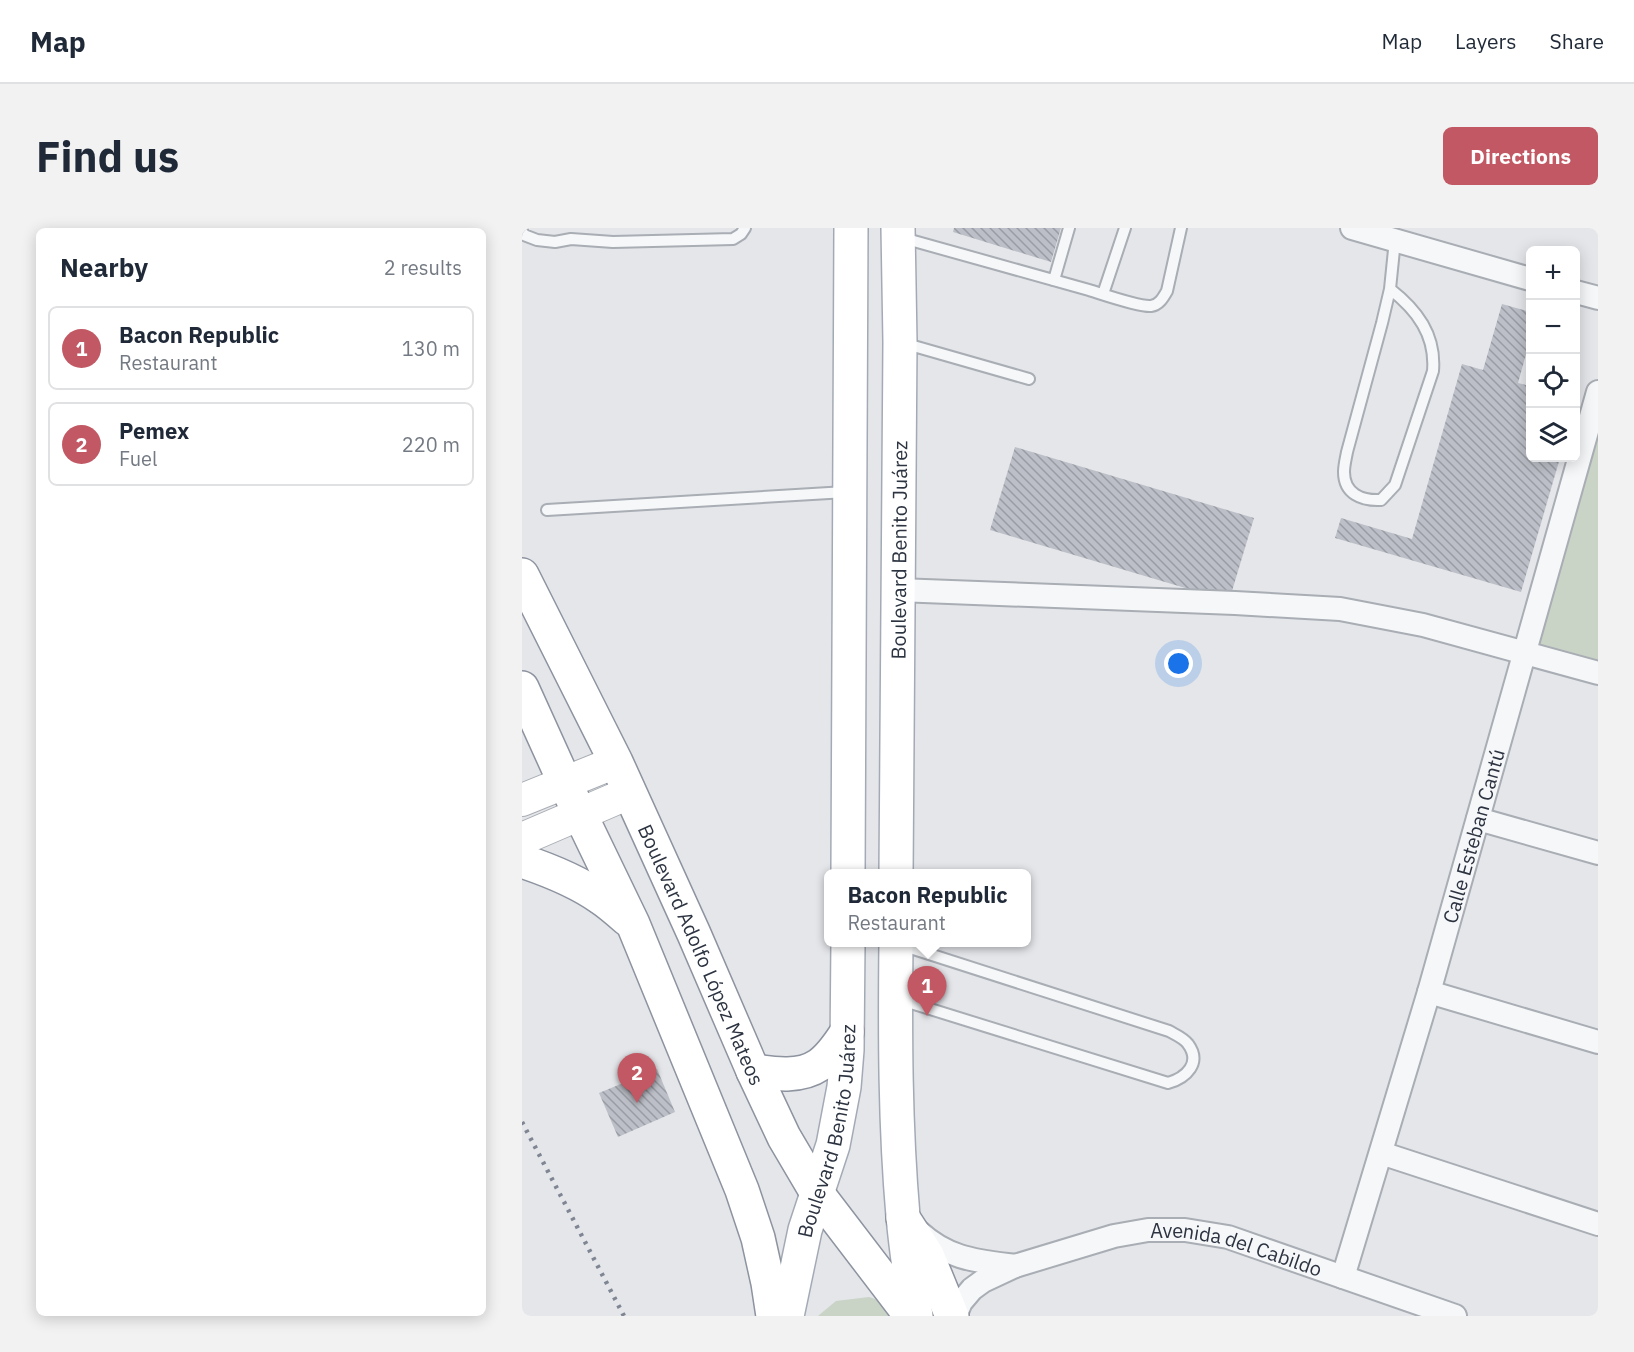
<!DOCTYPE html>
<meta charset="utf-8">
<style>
:root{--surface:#fff;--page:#f2f2f3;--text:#1f2937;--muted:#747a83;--line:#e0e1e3;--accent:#c15863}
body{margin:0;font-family:"IBM Plex Sans",sans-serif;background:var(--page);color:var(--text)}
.controls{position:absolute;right:18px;top:18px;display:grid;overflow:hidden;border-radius:9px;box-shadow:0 3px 15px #0003}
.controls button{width:54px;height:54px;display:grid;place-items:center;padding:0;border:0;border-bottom:2px solid var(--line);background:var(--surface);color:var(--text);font:30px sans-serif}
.you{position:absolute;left:657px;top:436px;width:21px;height:21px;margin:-15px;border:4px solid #fff;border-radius:50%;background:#1a73e8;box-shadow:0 0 0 9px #1a73e833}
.badge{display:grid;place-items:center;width:39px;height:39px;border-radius:50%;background:var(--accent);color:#fff;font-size:20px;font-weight:700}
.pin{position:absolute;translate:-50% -50px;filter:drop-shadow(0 2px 3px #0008)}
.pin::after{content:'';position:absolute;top:32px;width:21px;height:18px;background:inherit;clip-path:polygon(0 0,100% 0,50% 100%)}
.popup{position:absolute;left:302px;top:641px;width:207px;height:78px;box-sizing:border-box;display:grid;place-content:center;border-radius:9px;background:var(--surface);filter:drop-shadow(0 2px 4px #0005);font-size:20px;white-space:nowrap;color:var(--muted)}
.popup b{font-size:22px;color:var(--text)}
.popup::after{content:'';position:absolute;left:50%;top:100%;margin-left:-12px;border:12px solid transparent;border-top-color:var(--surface)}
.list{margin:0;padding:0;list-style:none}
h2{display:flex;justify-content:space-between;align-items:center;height:78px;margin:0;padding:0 24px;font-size:26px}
h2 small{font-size:20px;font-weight:400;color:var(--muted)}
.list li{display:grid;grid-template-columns:39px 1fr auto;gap:18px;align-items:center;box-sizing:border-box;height:84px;margin:0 12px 12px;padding:0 12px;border:2px solid var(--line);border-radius:9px}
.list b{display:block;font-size:22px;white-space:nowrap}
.list p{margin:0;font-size:20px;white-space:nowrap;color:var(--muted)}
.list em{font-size:20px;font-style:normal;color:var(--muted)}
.icon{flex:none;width:33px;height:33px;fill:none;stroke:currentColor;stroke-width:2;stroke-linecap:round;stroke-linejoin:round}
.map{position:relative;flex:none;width:1076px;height:1088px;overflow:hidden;border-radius:9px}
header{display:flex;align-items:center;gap:36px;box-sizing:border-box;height:84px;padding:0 30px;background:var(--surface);border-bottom:2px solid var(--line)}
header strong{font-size:28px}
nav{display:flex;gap:33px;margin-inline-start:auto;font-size:21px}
.intro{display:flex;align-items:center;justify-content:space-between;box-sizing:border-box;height:144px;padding:0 36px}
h1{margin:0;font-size:42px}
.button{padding:15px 27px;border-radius:9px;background:var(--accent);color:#fff;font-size:21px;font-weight:700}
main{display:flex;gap:36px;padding:0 36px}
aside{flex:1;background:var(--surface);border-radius:9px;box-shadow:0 3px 15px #0003}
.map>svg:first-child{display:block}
.park{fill:#c9d3c6}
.building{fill:url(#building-back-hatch)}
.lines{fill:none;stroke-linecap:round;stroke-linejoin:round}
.service-casing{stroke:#a9adb4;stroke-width:14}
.minor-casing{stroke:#a9adb4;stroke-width:26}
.secondary-casing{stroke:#a9adb4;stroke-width:34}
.primary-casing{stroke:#a4aab5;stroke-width:36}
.trunk-casing{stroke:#8d939f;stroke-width:36}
.service{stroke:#f6f7f9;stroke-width:10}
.minor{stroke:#f6f7f9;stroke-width:22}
.secondary{stroke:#fff;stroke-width:32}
.primary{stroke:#fff;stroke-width:33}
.trunk{stroke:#fff;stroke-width:33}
.rail{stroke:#7f8592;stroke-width:4.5;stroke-dasharray:3 6;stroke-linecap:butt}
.labels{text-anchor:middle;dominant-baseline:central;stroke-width:4.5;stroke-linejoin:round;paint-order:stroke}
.street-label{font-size:20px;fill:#2d3441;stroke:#f3f5f8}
</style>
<header>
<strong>Map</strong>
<nav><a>Map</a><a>Layers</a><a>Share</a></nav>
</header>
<div class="intro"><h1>Find us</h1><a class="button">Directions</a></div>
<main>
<aside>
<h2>Nearby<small>2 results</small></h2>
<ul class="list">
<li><span class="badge">1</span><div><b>Bacon Republic</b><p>Restaurant</p></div><em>130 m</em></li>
<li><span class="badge">2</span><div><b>Pemex</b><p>Fuel</p></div><em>220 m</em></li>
</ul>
</aside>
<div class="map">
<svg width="1076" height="1088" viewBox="0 0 1076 1088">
<defs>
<pattern id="building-back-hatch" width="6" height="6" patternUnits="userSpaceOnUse" patternTransform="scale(1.5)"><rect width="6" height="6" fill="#bcbfc7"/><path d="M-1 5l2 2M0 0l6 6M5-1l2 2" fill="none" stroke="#999ca3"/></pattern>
</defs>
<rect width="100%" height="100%" fill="#e4e6ea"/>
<!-- park -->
<g class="park">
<path d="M 1076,168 L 1076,444 L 1005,424 Z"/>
<path d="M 347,1069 L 381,1080 L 384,1088 L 296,1088 L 314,1073 Z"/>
</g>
<!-- building -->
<g class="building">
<path d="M 432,0 L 539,0 L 529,34 L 431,4 Z"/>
<path d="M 980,76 L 1008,84 L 1008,112 L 996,155 L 1008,158 L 1008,230 L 1038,230 L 999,364 L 813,310 L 819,290 L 890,311 L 940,136 L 961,142 Z"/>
<path d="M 493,219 L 732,290 L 707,373 L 468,302 Z"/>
<path d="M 135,841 L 153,884 L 96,909 L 77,865 Z"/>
</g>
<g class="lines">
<defs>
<g id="service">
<path d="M 0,3 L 2,7 L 15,12 L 33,14 L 49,11 L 91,14 L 211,11 L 219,6 L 223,0"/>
<path d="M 381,10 C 443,27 505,45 567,62 C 580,66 617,79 629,78 C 637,77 641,70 645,63 L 659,0"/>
<path d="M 532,52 L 547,0"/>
<path d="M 868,61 C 895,82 914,107 911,143 L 873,257 L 859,272 C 840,273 822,266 822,244 C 822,237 824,230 825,224 L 860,95 L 868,61 L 873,12"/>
<path d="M 581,66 L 603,0"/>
<path d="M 381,115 L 507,151"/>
<path d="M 25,282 L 324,264"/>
<path d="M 376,771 L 646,855 C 664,850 680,835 666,816 C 662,810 652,806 647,803 L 379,717"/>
</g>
<g id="minor">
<path d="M 830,0 L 1008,51"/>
<path d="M 1054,64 L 1076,70"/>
<path d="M 376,362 L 713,375 L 818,381 L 901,397 L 1076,445"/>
<path d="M 956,591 L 1076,625"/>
<path d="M 907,764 L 1076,814"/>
<path d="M 859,925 L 1076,996"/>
<path d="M 397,1004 C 426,1031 455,1033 493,1038"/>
<path id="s1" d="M 821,1049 L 907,764 L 1076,164"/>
<path id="s2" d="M 433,1088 L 439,1074 L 450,1061 L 461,1053 L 493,1038 L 592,1008 L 626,1002 L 663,1002 L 706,1009 L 933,1088"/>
</g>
<g id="secondary">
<path d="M 0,572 L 94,534"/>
<path d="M 0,611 L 107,565"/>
</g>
<g id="primary">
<path d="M 326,646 L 329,0"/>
<path id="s3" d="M 374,646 L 378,114 L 376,0"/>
<path d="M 374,714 C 373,806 373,897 381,988 C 384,1022 389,1055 394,1088"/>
<path id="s4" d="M 265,1088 L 283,1002 L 311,917 L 322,859 L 325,822 L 326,714"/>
</g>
<g id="trunk">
<path id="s5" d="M 0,347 L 94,534 L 172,706 L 231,843 L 262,909 L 295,965 L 389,1088"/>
<path d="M 0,460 L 43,555 L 111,696 L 220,962 L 236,1010 L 246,1055 L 251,1088"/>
<path d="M 0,633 C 27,642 55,653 79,670 C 88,676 97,684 105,691"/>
<path d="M 231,843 C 252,846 278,850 297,837 C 309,829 317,816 325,804"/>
<path d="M 381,990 L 405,1027 L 430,1088"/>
</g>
</defs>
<!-- service casing -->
<use href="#service" class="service-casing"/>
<!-- minor casing -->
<use href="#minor" class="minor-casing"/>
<!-- secondary casing -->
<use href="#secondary" class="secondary-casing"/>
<!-- primary casing -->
<use href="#primary" class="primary-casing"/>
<!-- trunk casing -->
<use href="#trunk" class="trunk-casing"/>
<!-- service -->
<use href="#service" class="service"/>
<!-- minor -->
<use href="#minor" class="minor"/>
<!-- secondary -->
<use href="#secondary" class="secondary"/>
<!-- primary -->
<use href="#primary" class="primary"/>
<!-- trunk -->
<use href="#trunk" class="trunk"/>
<!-- rail -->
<path class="rail" d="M 0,894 L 102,1088"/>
</g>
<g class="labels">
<!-- street labels -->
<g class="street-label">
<text stroke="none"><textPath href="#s3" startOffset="324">Boulevard Benito Juárez</textPath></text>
<text stroke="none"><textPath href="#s1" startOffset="460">Calle Esteban Cantú</textPath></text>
<text stroke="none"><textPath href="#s5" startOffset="420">Boulevard Adolfo López Mateos</textPath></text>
<text stroke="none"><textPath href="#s4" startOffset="190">Boulevard Benito Juárez</textPath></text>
<text stroke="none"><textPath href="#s2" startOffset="310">Avenida del Cabildo</textPath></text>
</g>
</g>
</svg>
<div class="controls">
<button>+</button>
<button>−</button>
<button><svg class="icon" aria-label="locate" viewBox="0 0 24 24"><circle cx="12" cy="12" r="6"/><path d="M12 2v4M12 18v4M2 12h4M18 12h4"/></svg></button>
<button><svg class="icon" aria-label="layers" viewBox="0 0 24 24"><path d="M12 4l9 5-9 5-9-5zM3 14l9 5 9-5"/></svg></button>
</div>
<div class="you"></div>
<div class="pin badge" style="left:405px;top:788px">1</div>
<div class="popup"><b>Bacon Republic</b>Restaurant</div>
<div class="pin badge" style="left:115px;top:875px">2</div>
</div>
</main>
